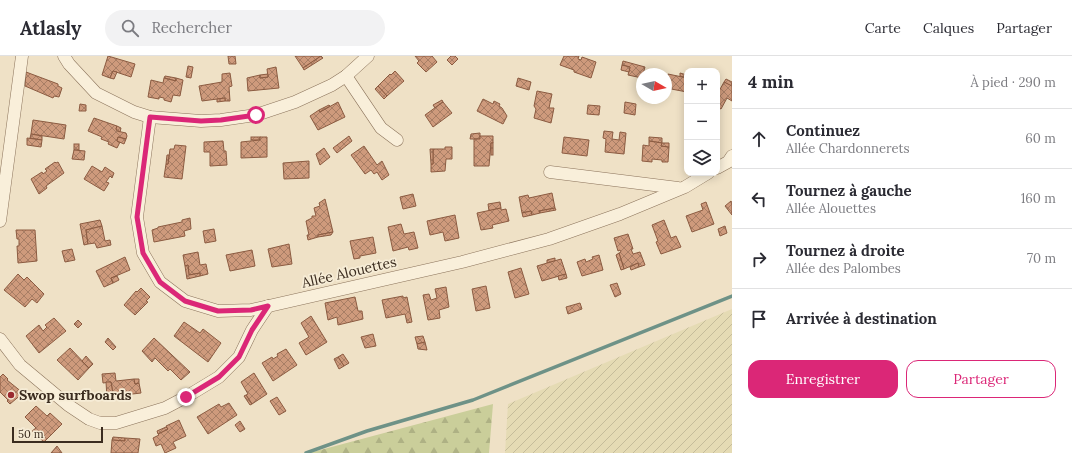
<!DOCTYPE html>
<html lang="fr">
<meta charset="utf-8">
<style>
:root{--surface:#fff;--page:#f2f2f3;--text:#2b2b33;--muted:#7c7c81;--line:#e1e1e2;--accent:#db2777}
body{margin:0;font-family:Lora,serif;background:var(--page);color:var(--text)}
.controls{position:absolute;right:12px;top:12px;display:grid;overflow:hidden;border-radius:8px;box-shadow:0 2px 10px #0003}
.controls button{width:36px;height:36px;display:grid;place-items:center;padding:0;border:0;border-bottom:1px solid var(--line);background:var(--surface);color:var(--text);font:20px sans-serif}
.compass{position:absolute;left:636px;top:12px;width:36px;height:36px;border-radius:50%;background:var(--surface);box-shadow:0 2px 10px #0003;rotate:99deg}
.scale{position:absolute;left:12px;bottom:10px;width:91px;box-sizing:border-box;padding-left:4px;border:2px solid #3b2c1f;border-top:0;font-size:11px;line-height:14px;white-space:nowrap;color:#3b2c1f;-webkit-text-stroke:3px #f6ecd6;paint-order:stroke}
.stop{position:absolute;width:12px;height:12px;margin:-9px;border:3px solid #db2777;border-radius:50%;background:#fff}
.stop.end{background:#db2777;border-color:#fff;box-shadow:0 1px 4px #0008}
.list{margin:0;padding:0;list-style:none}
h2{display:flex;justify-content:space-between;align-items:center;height:52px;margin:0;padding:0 16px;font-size:17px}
h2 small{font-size:13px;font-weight:400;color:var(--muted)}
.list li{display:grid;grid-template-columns:26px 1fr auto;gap:12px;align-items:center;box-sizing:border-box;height:60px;padding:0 16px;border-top:1px solid var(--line)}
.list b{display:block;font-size:15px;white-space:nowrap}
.list p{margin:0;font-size:13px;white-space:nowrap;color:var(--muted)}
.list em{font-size:13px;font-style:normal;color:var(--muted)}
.actions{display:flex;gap:8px;padding:12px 16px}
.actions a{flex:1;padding:9px 0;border:1px solid var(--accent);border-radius:12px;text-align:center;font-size:14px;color:var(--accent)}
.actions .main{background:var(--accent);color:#fff}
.icon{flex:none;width:22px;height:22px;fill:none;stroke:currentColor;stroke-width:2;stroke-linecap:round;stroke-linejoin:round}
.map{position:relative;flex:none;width:732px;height:397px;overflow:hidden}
header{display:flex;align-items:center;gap:24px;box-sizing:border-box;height:56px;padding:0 20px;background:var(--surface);border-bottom:1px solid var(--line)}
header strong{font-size:19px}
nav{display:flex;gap:22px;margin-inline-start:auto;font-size:14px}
.search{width:280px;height:36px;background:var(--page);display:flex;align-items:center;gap:10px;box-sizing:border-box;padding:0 14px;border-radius:22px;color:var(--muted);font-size:15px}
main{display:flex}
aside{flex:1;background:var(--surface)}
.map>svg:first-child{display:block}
.farmland{fill:url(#farmland-furrows)}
.forest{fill:url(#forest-firs)}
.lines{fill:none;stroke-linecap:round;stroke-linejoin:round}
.stream{stroke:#6e9287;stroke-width:3.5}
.building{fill:url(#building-cross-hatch);stroke:#8b5b41}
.street-casing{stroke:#8b735b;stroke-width:13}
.street{stroke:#f9efda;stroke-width:12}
.route{stroke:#db2777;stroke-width:5}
.poi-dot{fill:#9b2a30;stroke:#f6ecd6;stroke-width:1.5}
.labels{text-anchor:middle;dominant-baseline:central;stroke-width:3.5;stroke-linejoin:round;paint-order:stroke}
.street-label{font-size:14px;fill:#3b2c1f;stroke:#f6ecd6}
.poi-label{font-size:14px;font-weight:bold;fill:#3b2c1f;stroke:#f6ecd6;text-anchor:start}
</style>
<header>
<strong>Atlasly</strong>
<div class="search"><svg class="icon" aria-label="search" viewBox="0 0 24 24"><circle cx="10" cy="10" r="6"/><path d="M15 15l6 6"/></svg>Rechercher</div>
<nav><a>Carte</a><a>Calques</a><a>Partager</a></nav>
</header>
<main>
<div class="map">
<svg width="732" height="397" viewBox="0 0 732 397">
<defs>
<pattern id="farmland-furrows" width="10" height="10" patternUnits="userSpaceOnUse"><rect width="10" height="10" fill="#e5dbb4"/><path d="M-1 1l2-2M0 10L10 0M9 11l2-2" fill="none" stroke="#c5bc9a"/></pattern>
<pattern id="forest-firs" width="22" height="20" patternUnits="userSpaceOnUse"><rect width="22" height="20" fill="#cace9a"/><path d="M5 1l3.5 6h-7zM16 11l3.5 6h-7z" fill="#aeb184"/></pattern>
<pattern id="building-cross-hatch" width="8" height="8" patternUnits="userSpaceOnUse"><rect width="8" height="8" fill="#ce9a7c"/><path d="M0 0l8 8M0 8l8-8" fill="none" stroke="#a87e65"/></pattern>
</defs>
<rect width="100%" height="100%" fill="#efe1c6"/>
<!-- farmland -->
<path class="farmland" d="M 732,253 L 732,397 L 505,397 L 508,348 Z"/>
<!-- forest -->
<path class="forest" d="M 493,348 L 489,397 L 309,397 Z"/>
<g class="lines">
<!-- stream -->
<path class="stream" d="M 306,397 L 367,375 L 473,344 L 732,240"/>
</g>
<!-- building -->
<g class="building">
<path d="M 108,0 L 135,8 L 131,21 L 113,15 L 110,22 L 102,19 Z"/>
<path d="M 228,0 L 235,0 L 236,8 L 229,8 Z"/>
<path d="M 295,0 L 321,0 L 303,12 Z"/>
<path d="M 321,0 L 323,2 L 304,14 L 303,12 Z"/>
<path d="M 415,0 L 432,0 L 437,6 L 426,16 L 417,7 L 419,5 Z"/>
<path d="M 451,0 L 455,0 L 458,3 L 452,9 L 447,4 Z"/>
<path d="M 564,0 L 579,0 L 578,3 L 581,4 L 582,1 L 596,6 L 591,22 L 574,16 L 574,14 L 560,9 Z"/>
<path d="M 623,5 L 645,11 L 643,18 L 642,18 L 642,22 L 628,19 L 630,11 L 622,9 Z"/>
<path d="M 622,9 L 630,11 L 629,16 L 621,14 Z"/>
<path d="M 188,10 L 193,11 L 191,22 L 186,21 Z"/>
<path d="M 276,11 L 279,32 L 248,35 L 247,22 L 260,19 L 260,22 L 268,21 L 267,13 Z"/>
<path d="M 113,15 L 117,16 L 114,23 L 110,22 Z"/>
<path d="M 395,15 L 404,25 L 387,40 L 378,30 L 390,18 L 391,19 Z"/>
<path d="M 26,16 L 58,28 L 58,30 L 62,32 L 59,41 L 54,40 L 53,42 L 25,30 Z"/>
<path d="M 230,17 L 232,30 L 229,31 L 230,45 L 225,45 L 225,42 L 202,45 L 199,30 L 222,26 L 222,18 Z"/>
<path d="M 680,17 L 687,19 L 687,22 L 680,20 Z"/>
<path d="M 268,18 L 268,21 L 260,22 L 260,19 Z"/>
<path d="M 668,18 L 687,22 L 687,36 L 666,32 Z"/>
<path d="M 165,20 L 176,22 L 176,25 L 164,22 Z"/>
<path d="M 164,22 L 176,25 L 176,22 L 183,24 L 180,40 L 173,39 L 171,46 L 164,44 L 164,42 L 159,41 L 159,43 L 148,41 L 151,24 L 163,27 Z"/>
<path d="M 518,22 L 531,26 L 529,34 L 516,30 Z"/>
<path d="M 726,23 L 732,26 L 731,30 L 724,26 Z"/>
<path d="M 724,26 L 732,30 L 732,45 L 727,42 L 721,53 L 717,51 L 717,36 L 718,37 Z"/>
<path d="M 378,30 L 387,40 L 384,43 L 375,33 Z"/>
<path d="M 537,35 L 552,38 L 549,52 L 554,52 L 551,67 L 534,62 L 536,53 L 534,50 Z"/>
<path d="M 225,42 L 225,45 L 217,46 L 217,43 Z"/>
<path d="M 483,43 L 493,48 L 494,45 L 500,48 L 499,50 L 502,52 L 507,60 L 503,68 L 477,55 Z"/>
<path d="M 442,44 L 443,46 L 435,52 L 433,49 Z"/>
<path d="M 338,46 L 345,61 L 318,74 L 310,60 L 319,54 L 320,56 Z"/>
<path d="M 443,46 L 452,57 L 433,71 L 425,59 Z"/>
<path d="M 625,46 L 636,48 L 635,59 L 624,57 Z"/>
<path d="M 80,48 L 86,49 L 86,55 L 79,55 Z"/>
<path d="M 329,49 L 330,50 L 320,56 L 319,54 Z"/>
<path d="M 588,49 L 600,50 L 599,59 L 587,58 Z"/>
<path d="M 94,62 L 117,70 L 116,73 L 117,75 L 126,77 L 127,80 L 126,83 L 118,81 L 117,85 L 120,86 L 117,92 L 108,88 L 109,86 L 101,83 L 102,81 L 88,75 Z"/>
<path d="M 33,64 L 66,69 L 64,83 L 31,78 Z"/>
<path d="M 117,70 L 121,72 L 120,76 L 116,73 Z"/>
<path d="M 604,75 L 613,76 L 612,83 L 619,84 L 620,76 L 626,77 L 624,98 L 605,96 L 606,83 L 603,82 Z"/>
<path d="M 480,77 L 480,83 L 470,83 L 471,78 Z"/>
<path d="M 31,78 L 42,80 L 42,84 L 30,82 Z"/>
<path d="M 349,80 L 352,85 L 337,97 L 333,92 Z"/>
<path d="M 480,80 L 493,80 L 493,87 L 491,87 L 489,110 L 474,110 L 474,83 L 480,83 Z"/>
<path d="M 118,81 L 126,83 L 124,88 L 117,85 Z"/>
<rect x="251" y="81" width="9" height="3"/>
<path d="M 260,81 L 267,81 L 267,101 L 241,102 L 241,86 L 260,84 Z"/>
<path d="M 564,81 L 589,84 L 587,100 L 562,97 Z"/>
<path d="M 649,81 L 662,82 L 662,87 L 649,85 Z"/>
<path d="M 27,82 L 42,84 L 41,91 L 27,89 Z"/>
<path d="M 223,85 L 224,95 L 226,95 L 227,109 L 210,110 L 210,96 L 204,96 L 204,86 Z"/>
<path d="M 649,85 L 662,87 L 661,90 L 669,91 L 668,106 L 662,106 L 662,104 L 652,103 L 652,106 L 642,105 L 643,89 L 649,90 Z"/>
<rect x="491" y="87" width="2" height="12"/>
<path d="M 662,87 L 669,87 L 669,91 L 661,90 Z"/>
<rect x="74" y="88" width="5" height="6"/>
<path d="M 175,89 L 186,90 L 182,123 L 164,121 L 166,108 L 168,108 L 170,93 L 174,93 Z"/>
<path d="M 364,90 L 377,109 L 382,105 L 389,119 L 382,124 L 377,116 L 374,118 L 371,114 L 365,118 L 351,99 Z"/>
<path d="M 445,91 L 452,91 L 452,103 L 446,103 L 445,115 L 431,116 L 431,108 L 433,108 L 433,93 L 445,93 Z"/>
<path d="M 324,92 L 330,101 L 320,109 L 316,98 Z"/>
<path d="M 430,93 L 433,93 L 433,108 L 431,108 Z"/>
<path d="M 74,94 L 85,95 L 84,104 L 72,103 Z"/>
<path d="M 167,99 L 169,99 L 168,108 L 166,108 Z"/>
<path d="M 309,105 L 309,122 L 284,123 L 283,107 Z"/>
<path d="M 55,106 L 56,107 L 58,106 L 64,117 L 46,130 L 47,132 L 39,138 L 31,123 L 42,116 L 43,118 L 47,115 L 45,113 Z"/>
<path d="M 92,110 L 102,116 L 105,111 L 114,117 L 112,122 L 110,120 L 106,126 L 109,127 L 104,135 L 84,123 Z"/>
<path d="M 552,137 L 555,152 L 539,155 L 540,157 L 532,159 L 531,155 L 522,157 L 519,141 L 528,139 L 529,142 Z"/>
<path d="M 413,138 L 416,150 L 403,153 L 400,141 Z"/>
<path d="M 325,143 L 333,176 L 318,179 L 318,181 L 308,184 L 307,179 L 309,179 L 306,165 L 312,162 L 312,160 L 316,160 L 314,152 L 320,150 L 319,147 Z"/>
<path d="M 731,145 L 732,147 L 732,159 L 725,150 Z"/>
<path d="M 500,146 L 501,152 L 489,155 L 488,148 Z"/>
<path d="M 706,146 L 714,168 L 692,176 L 686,160 L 703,154 L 701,148 Z"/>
<path d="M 501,152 L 501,154 L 506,153 L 509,165 L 492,169 L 493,172 L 481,174 L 477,157 Z"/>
<path d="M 555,152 L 556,154 L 540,157 L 539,155 Z"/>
<path d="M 531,155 L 532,159 L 523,161 L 522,157 Z"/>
<path d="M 455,159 L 459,182 L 445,185 L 443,176 L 430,179 L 427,165 Z"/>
<path d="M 190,162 L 191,173 L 184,175 L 185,180 L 154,186 L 152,174 L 158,172 L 158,171 L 182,166 L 182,164 Z"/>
<path d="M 100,164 L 102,170 L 86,174 L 88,188 L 84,189 L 80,168 Z"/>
<path d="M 664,164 L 671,182 L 676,180 L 681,191 L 661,198 L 656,186 L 658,185 L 652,169 Z"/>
<path d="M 401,168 L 404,178 L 414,176 L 418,192 L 409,194 L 408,191 L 393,195 L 388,171 Z"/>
<path d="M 102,170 L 105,185 L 110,184 L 111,189 L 97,192 L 95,187 L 88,188 L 86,174 Z"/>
<path d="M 725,170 L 727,177 L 720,180 L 718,173 Z"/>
<path d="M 214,173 L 216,185 L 205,187 L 203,175 Z"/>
<path d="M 16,174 L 35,174 L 37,205 L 18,207 L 17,190 L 19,190 L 19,183 L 17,183 Z"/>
<path d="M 333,176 L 331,179 L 318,181 L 318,179 Z"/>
<path d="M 628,178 L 633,193 L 631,193 L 633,198 L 640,196 L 645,209 L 639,211 L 638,207 L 624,213 L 619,197 L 621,196 L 620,194 L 618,195 L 614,182 Z"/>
<path d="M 373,181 L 376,197 L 360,200 L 360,202 L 354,203 L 350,185 Z"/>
<path d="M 289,188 L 292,208 L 272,211 L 268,193 Z"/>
<path d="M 72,193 L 75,204 L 65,206 L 62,195 Z"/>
<path d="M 252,194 L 255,210 L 230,215 L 226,199 Z"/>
<path d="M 198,196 L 200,209 L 206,208 L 208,218 L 200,220 L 200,217 L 189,219 L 188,209 L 185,210 L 183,199 Z"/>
<path d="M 619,197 L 624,213 L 621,214 L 616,199 Z"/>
<path d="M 599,199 L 603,214 L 582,220 L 577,206 L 585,203 L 586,206 L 593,203 L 592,201 Z"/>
<path d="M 125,201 L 130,214 L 111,222 L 113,227 L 104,231 L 96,215 Z"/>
<path d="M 555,202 L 555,205 L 547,207 L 547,204 Z"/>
<path d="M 561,203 L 566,218 L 542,225 L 537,210 Z"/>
<path d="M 638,207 L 639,211 L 631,214 L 630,211 Z"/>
<path d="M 188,209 L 189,219 L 200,217 L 200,220 L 187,223 L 185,210 Z"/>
<path d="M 521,212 L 529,238 L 515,242 L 508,216 Z"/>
<path d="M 18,218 L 24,224 L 27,221 L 44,238 L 37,247 L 32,243 L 25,251 L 4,234 Z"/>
<path d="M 566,218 L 567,222 L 559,224 L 558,220 Z"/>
<path d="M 117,220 L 119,224 L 113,227 L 111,222 Z"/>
<path d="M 617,227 L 621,238 L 615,241 L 610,229 Z"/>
<path d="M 486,230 L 490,252 L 476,255 L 472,233 Z"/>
<path d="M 446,231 L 449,251 L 439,254 L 440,262 L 428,264 L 423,239 L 429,238 L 431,244 L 437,242 L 435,233 Z"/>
<path d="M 141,232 L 150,241 L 146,245 L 148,246 L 135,259 L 124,249 L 136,235 L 137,236 Z"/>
<path d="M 403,240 L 403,242 L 407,241 L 412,266 L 407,267 L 405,258 L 386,262 L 382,244 Z"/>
<path d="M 355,241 L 358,255 L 362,255 L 363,263 L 338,269 L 337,261 L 328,264 L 325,247 Z"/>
<path d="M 580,247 L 582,253 L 568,258 L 566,251 Z"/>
<path d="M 311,260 L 327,286 L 306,299 L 299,287 L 309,281 L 301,267 Z"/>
<path d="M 54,262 L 66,275 L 39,297 L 26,280 L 39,269 L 43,275 L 47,271 L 45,269 Z"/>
<path d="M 78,264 L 82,268 L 78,272 L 74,268 Z"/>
<path d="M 184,266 L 200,277 L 203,273 L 221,287 L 208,306 L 174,280 Z"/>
<path d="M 373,278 L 376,290 L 365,292 L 361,281 Z"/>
<path d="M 423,280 L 425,286 L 417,288 L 415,281 Z"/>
<path d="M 108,282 L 116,291 L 113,294 L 105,286 Z"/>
<path d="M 154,282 L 190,316 L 181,324 L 170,313 L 168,315 L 155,302 L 152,306 L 142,295 Z"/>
<path d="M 425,286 L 427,294 L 418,293 L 417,288 Z"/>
<path d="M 70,292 L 89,312 L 78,324 L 57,304 Z"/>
<path d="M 286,293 L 297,309 L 273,325 L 262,307 L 272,301 L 273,303 L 278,300 L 277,298 Z"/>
<path d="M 343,298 L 349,307 L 344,310 L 338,301 Z"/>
<path d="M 86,300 L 93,308 L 89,312 L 82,305 Z"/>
<path d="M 338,301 L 344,310 L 339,313 L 334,303 Z"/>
<path d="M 115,317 L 116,325 L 134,323 L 135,328 L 139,327 L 141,337 L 124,339 L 124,337 L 113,338 L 111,326 L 103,327 L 102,318 Z"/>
<path d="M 254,317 L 267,338 L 252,348 L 246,339 L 248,338 L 241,326 Z"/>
<path d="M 3,318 L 8,323 L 7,324 L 23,337 L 10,348 L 7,345 L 8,344 L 0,336 L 0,321 Z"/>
<path d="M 134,323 L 139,323 L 139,327 L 135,328 Z"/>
<path d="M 106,326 L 111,326 L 113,338 L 124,337 L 124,339 L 107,342 Z"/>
<path d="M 246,339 L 252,348 L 250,349 L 244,340 Z"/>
<path d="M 277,341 L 286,355 L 279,359 L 270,345 Z"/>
<path d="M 229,347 L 237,359 L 208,378 L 197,361 L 219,348 L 221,351 Z"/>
<path d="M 36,350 L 47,360 L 50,357 L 62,368 L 44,386 L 32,375 L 36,372 L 25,361 Z"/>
<path d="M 179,364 L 186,380 L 173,386 L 176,392 L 165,397 L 161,388 L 156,390 L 153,382 L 159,379 L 158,378 L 168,373 L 166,370 Z"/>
<path d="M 240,365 L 245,373 L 240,376 L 235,369 Z"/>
<path d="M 166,371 L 168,373 L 158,378 L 157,375 Z"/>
<path d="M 113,381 L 125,382 L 125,385 L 112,384 Z"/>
<path d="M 125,382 L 140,383 L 138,397 L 111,397 L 112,384 L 125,385 Z"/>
<path d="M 57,390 L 62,397 L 51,397 Z"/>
</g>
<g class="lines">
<defs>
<g id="street">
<path d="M 64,0 L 69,8 L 96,37 L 134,56 L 150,61 L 201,65 L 221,64 L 256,59 L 295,46 L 332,29 L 346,20 L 368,0"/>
<path d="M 346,20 L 381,72 L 397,84"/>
<path d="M 150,61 L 137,161 L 143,197 L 160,226 L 185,245 L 218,255 L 251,254 L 462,206 L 549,183 L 620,158 L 685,131 L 708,117"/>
<path d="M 717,112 L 728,106 L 732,100"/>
<path d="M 550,116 L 678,132"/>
<path d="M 0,165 L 22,0"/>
<path d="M 0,283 L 20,309 L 68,349 L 89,363 L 100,367 L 116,367 L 165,352 L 186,341 L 219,321 L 239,301 L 252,274 L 268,250"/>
</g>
</defs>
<!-- street casing -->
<use href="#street" class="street-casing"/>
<!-- street -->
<use href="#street" class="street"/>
</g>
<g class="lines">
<!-- route -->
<path class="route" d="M 186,341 L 219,321 L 239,301 L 252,274 L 268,250 L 251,254 L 218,255 L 185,245 L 160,226 L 143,197 L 137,161 L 150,61 L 201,65 L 221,64 L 256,59"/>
</g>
<!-- markers -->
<circle class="poi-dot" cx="11" cy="339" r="4"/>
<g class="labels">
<!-- street labels -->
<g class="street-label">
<text transform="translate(349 216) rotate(-13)">Allée Alouettes</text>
</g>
<!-- poi labels -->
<g class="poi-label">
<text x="19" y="339">Swop surfboards</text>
</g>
</g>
</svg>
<div class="controls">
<button>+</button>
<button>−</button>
<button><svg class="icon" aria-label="layers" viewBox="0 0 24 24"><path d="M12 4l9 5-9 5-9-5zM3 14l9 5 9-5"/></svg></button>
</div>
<svg class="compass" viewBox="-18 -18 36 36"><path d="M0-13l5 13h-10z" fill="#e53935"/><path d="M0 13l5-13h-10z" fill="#7c7c81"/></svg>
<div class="scale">50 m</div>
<div class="stop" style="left:256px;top:59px"></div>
<div class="stop end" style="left:186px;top:341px"></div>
</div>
<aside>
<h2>4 min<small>À pied · 290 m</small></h2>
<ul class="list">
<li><svg class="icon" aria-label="ahead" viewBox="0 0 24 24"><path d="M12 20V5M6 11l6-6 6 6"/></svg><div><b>Continuez</b><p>Allée Chardonnerets</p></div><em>60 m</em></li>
<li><svg class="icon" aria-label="left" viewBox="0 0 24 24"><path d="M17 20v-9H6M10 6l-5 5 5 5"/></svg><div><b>Tournez à gauche</b><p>Allée Alouettes</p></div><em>160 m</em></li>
<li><svg class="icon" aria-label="right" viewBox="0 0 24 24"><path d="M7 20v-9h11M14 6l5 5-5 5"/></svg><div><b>Tournez à droite</b><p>Allée des Palombes</p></div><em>70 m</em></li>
<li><svg class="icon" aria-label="arrive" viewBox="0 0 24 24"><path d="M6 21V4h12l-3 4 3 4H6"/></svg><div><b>Arrivée à destination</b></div></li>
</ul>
<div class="actions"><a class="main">Enregistrer</a><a>Partager</a></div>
</aside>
</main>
